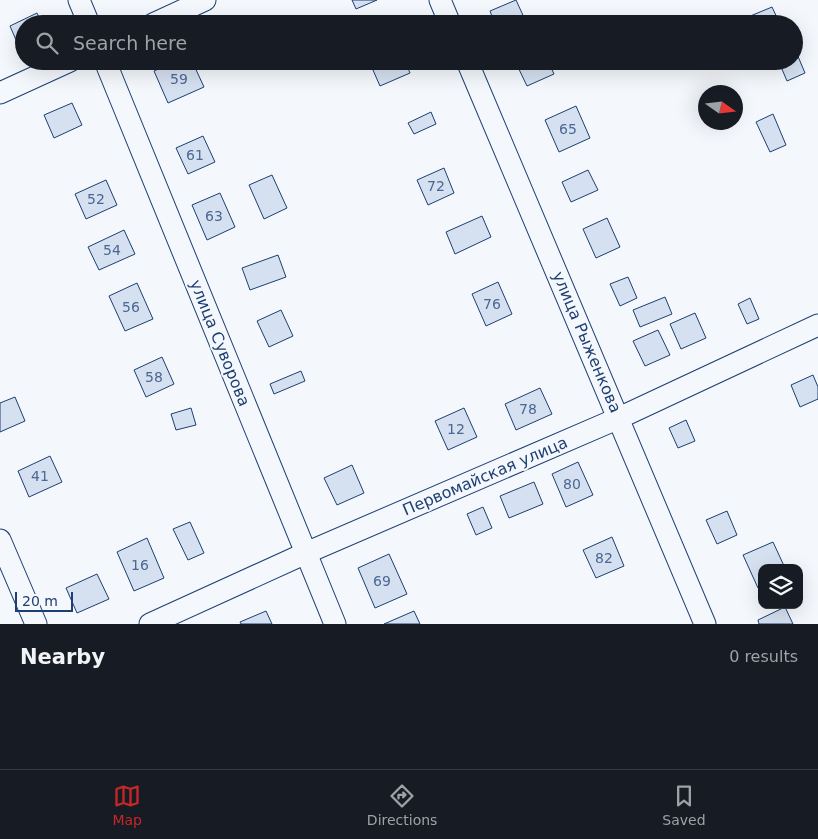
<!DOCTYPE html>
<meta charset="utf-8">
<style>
:root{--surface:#171b24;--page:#242831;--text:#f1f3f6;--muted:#9ea1a6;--line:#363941;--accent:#c62828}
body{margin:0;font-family:"DejaVu Sans",sans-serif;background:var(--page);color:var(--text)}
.controls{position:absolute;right:15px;bottom:15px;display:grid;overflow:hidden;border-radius:10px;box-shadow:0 5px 20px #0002}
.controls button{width:45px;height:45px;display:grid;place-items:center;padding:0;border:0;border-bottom:1px solid var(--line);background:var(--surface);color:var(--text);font:25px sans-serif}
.compass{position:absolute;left:698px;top:85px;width:45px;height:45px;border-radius:50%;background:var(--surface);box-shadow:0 5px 20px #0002;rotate:104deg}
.scale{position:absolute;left:15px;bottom:12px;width:58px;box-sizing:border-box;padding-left:5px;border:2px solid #1d3f73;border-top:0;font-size:14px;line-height:18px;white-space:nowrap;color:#1d3f73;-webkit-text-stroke:4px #f4f7fb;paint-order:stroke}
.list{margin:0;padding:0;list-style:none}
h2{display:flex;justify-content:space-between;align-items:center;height:65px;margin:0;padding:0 20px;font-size:21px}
h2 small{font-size:16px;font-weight:400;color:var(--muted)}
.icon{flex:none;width:28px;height:28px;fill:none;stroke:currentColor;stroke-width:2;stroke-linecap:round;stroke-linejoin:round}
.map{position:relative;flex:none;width:818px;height:624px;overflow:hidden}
.search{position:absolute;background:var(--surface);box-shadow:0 5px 20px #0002;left:15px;right:15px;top:15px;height:55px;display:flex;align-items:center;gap:12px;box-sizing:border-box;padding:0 18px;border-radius:28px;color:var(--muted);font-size:19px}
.sheet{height:145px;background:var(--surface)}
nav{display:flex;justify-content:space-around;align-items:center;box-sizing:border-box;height:70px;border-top:1px solid var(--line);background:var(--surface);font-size:14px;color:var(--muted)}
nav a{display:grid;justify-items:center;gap:2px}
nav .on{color:var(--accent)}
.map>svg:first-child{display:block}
.building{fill:#d5e0f0;stroke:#1d3f73}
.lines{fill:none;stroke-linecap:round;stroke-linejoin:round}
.minor-casing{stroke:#1d3f73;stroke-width:23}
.minor{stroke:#f4f7fb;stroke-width:21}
.labels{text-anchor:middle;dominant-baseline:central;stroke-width:4;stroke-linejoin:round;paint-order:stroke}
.number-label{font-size:14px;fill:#4b6792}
.street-label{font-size:16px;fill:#1d3f73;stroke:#f4f7fb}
</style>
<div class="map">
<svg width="818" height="624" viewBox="0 0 818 624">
<rect width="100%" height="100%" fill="#f4f7fb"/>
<!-- building -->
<g class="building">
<path d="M 352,0 L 377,0 L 356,9 Z"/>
<path d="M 516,0 L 527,24 L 495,24 L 490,11 Z"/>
<path d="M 772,7 L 779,22 L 751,24 L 748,17 Z"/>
<path d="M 37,13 L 42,24 L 24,24 L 24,45 L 19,47 L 10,26 Z"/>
<path d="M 797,54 L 805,73 L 787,81 L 779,62 L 794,61 L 794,55 Z"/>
<path d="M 176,61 L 192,61 L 204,87 L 168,103 L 154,71 Z"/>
<path d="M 369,61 L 405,61 L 410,73 L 380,86 Z"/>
<path d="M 520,61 L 548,61 L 554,74 L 527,86 L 516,63 Z"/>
<path d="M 72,103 L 82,125 L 54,138 L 44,115 Z"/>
<path d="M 576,106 L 590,138 L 559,152 L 545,120 Z"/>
<path d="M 431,112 L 436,124 L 414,134 L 408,123 Z"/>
<path d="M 773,114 L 786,145 L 770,152 L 756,122 Z"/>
<path d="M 203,136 L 215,162 L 188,174 L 176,148 Z"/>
<path d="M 444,168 L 454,193 L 428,205 L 417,180 Z"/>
<path d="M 588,170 L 598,190 L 571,202 L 562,182 Z"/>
<path d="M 272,175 L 287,208 L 264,219 L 249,185 Z"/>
<path d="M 106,180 L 117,205 L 86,219 L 75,194 Z"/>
<path d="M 220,193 L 235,227 L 207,240 L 192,205 Z"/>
<path d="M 482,216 L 491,237 L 455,254 L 446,232 Z"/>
<path d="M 607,218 L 620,247 L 596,258 L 583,229 Z"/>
<path d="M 124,230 L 135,254 L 99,270 L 88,247 Z"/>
<path d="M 278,255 L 286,277 L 250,290 L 242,268 Z"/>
<path d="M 628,277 L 637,298 L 620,306 L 610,284 Z"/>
<path d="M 498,282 L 512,314 L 486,326 L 472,294 Z"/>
<path d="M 137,283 L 153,319 L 125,331 L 109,296 Z"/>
<path d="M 665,297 L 672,314 L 640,327 L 633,310 Z"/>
<path d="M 750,298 L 759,319 L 747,324 L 738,304 Z"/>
<path d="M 281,310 L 293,336 L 269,347 L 257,321 Z"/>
<path d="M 695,313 L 706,338 L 681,349 L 670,324 Z"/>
<path d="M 658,330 L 670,355 L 645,366 L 633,341 Z"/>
<path d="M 162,357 L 174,384 L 146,397 L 134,370 Z"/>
<path d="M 301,371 L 305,381 L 274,394 L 270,384 Z"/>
<path d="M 813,375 L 818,387 L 818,399 L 800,407 L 791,385 Z"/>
<path d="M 540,388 L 552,414 L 516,430 L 505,404 Z"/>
<path d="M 15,397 L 25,421 L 0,432 L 0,403 Z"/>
<path d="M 191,408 L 196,425 L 176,430 L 171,414 Z"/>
<path d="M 464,408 L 477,437 L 448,450 L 435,421 Z"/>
<path d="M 686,420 L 695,441 L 678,448 L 669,428 Z"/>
<path d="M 50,456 L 62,482 L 29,497 L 18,471 Z"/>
<path d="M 578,462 L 593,495 L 566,507 L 552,474 Z"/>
<path d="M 352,465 L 364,493 L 337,505 L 324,478 Z"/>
<path d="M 534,482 L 543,504 L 509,518 L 500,496 Z"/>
<path d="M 483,507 L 492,528 L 476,535 L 467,514 Z"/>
<path d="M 727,511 L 737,535 L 717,544 L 706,520 Z"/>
<path d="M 190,522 L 204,553 L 188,560 L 173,529 Z"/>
<path d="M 612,537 L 624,566 L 596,578 L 583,550 Z"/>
<path d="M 147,538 L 164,578 L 134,591 L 117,552 Z"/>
<path d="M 773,542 L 785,568 L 762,568 L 762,586 L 758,588 L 743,555 Z"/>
<path d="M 389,554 L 407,594 L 375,608 L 358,568 Z"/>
<path d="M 97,574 L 109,599 L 77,613 L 66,588 Z"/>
<path d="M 785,607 L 793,624 L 759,624 L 758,620 Z"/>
<path d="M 266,611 L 272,624 L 241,624 L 240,622 Z"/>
<path d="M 414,611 L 420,624 L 384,624 Z"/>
</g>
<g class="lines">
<defs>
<g id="minor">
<path d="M 79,0 L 89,24"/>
<path d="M 440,0 L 450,24"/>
<path d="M 153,24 L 205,0"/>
<path d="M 105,61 L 335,624"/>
<path d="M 467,61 L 705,624"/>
<path d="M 0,93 L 70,61"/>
<path d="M 0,540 L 36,624"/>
<path d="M 150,624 L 306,553 L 619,418 L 818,325"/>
</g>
</defs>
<!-- minor casing -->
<use href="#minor" class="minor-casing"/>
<!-- minor -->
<use href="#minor" class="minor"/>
</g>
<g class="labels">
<!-- number labels -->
<g class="number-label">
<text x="179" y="79">59</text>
<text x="568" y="129">65</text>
<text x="195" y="155">61</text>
<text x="436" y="186">72</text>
<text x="96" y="199">52</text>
<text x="214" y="216">63</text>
<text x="112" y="250">54</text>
<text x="492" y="304">76</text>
<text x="131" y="307">56</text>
<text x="154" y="377">58</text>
<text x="528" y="409">78</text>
<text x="456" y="429">12</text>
<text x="40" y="476">41</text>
<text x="572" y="484">80</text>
<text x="604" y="558">82</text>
<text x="140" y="565">16</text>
<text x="382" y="581">69</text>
</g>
<!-- street labels -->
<g class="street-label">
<text transform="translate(587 342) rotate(67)">улица Рыженкова</text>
<text transform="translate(220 343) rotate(68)">улица Суворова</text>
<text transform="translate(485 476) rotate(-23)">Первомайская улица</text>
</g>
</g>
</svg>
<div class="controls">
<button><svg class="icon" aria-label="layers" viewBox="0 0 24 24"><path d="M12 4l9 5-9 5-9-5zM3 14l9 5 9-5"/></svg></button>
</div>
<svg class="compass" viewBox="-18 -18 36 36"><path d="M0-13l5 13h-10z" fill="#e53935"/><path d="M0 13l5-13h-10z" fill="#9ea1a6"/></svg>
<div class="scale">20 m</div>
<div class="search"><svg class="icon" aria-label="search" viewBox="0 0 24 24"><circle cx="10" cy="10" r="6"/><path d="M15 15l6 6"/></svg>Search here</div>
</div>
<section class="sheet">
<h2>Nearby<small>0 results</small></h2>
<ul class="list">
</ul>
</section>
<nav>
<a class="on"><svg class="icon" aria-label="map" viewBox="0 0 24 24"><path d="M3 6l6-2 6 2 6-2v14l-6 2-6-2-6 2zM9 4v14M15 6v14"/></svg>Map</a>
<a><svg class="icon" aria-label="directions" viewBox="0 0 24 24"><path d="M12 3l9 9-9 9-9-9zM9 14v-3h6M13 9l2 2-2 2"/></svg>Directions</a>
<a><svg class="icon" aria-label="saved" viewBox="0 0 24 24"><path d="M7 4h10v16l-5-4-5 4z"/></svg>Saved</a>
</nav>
